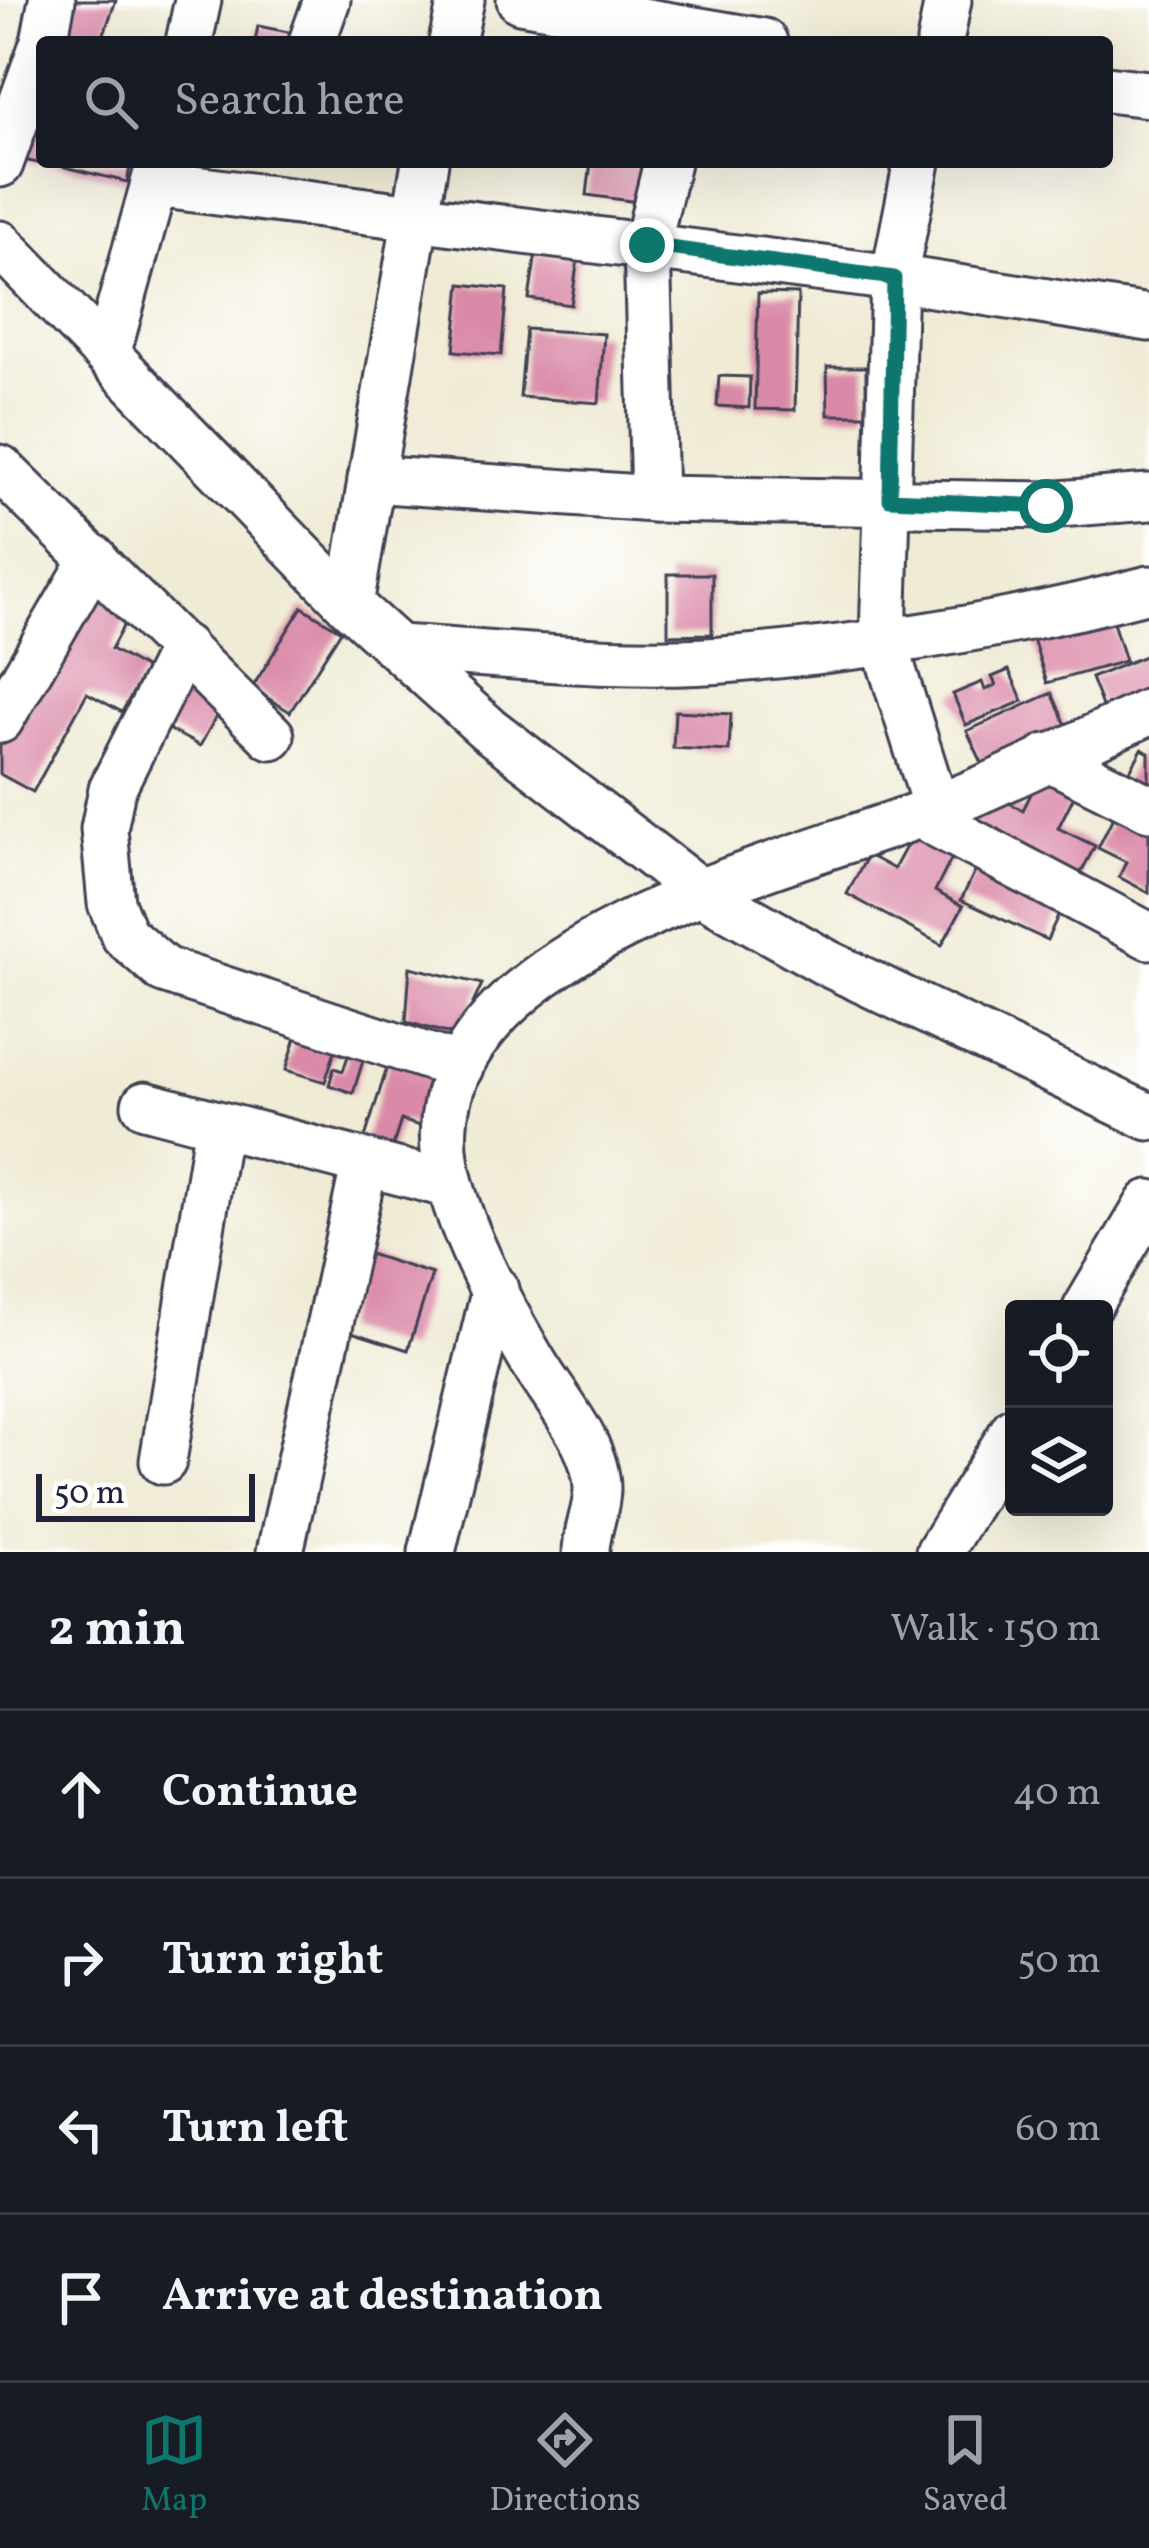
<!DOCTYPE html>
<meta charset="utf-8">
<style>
:root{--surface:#171b24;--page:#20242c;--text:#f1f3f6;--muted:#9ea1a6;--line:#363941;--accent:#0f766e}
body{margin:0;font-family:Vollkorn,serif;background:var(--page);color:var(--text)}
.controls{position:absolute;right:36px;bottom:36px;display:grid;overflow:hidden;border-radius:12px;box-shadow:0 12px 48px #0002}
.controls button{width:108px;height:108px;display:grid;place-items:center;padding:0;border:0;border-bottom:3px solid var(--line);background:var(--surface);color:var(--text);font:60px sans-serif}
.scale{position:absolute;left:36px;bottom:30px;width:219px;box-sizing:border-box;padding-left:12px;border:6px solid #22223b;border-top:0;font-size:33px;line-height:42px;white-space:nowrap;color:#22223b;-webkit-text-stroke:9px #fff;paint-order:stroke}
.stop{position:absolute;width:36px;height:36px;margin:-27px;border:9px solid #0f766e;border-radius:50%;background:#fff}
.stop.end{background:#0f766e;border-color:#fff;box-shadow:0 3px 12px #0008}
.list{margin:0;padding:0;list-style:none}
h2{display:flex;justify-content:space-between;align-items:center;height:156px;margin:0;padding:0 48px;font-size:51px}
h2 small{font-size:39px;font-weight:400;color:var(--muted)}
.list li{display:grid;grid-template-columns:78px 1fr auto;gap:36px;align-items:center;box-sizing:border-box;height:168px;padding:0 48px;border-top:3px solid var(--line)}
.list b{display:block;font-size:45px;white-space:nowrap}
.list em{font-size:39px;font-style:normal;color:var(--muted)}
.icon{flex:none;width:66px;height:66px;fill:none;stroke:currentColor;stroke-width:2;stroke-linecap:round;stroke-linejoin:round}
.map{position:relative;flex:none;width:1149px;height:1552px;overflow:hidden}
.search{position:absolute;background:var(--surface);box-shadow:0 12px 48px #0002;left:36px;right:36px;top:36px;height:132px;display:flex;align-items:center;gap:30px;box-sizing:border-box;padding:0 42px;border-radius:12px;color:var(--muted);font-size:45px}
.sheet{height:828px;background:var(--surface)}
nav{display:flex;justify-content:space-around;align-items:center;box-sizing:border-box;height:168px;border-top:3px solid var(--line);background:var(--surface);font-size:33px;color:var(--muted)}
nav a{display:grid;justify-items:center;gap:6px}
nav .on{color:var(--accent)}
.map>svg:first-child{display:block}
.building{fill:#da8aa9}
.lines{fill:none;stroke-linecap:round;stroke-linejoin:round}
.minor-casing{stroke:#414052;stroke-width:51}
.minor{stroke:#fff;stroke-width:45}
.route{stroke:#0f766e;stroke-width:15}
</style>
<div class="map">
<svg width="1149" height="1552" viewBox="0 0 1149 1552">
<rect width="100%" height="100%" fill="#fff"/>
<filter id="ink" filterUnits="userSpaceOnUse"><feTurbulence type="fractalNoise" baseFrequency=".00833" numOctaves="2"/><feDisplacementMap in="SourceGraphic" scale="24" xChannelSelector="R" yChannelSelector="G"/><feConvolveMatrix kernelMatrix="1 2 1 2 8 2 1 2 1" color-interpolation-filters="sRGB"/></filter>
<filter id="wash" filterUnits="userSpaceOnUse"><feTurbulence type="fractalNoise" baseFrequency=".004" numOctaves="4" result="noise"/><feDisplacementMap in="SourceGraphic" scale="48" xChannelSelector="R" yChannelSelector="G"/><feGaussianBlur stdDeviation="2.7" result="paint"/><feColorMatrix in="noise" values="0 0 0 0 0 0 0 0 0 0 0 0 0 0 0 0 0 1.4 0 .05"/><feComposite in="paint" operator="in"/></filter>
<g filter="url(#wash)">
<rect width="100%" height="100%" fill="#f0ebd5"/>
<g id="blocks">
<!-- building -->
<g class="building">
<path d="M 61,0 L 116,0 L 101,42 L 46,42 Z"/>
<path d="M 258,26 L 303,35 L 301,42 L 255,42 Z"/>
<path d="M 32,121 L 42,123 L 42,164 L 24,160 Z"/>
<path d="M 44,162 L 131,162 L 127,182 Z"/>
<path d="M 591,162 L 643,162 L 638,202 L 587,195 Z"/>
<path d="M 536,253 L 578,259 L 571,305 L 529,299 Z"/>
<path d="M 461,284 L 507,289 L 501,355 L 454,351 Z"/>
<path d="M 758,293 L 798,294 L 795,410 L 755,409 Z"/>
<path d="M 526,329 L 604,334 L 599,403 L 520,397 Z"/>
<path d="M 827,367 L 866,367 L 866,415 L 828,415 Z"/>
<path d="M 719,376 L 750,377 L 749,408 L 717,406 Z"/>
<path d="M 668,574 L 712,574 L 712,634 L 668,635 Z"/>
<path d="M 90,577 L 136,602 L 111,649 L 146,669 L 122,712 L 87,693 L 33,792 L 0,774 L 0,743 Z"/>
<path d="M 302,607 L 341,631 L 290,712 L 252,688 Z"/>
<path d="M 1111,616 L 1125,661 L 1047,683 L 1033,639 Z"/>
<path d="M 1149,654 L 1149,693 L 1104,711 L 1091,678 Z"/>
<path d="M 1009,670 L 1023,701 L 966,725 L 953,694 L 982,682 L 985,690 L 996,685 L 992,677 Z"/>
<path d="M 182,680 L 224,702 L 200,746 L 159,724 Z"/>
<path d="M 1052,693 L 1067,727 L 983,765 L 967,731 Z"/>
<path d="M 675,711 L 731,714 L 729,751 L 673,748 Z"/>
<path d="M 1142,749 L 1149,753 L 1149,796 L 1124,782 Z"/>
<path d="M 1043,770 L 1078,788 L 1058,828 L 1095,846 L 1076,882 L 946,816 L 995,796 L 1023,810 Z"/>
<path d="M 1115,813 L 1149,830 L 1149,893 L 1119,877 L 1126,862 L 1098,848 Z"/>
<path d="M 915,830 L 955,852 L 935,891 L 963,906 L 942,945 L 847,894 L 868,855 L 894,869 Z"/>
<path d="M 976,869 L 1061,909 L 1047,940 L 961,900 Z"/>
<path d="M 410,967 L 482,984 L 458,1036 L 406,1022 Z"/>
<path d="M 300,1025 L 339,1038 L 325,1082 L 286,1070 Z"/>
<path d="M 343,1041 L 367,1048 L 353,1093 L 329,1085 L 334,1068 L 343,1071 L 348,1056 L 338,1053 Z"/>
<path d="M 392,1052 L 448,1070 L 429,1129 L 401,1120 L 389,1158 L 361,1150 Z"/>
<path d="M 366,1253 L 432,1274 L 408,1350 L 342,1329 Z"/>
</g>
</g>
</g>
<g filter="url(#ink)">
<use href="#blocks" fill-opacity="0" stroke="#414052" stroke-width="3"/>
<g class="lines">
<defs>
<g id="minor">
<path d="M 520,0 L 764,42"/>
<path d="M 44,42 L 52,0"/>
<path d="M 189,42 L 198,0"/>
<path d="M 312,42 L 327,0"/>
<path d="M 452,42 L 461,0"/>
<path d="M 940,42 L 948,0"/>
<path d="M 1107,89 L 1149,94"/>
<path d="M 917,162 L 894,278 L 883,639 L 936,807"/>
<path d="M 0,164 L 42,47"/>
<path d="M 155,184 L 894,278 L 1149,318"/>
<path d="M 0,244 L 350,605 L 488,729 L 699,891 L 827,963 L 1149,1117"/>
<path d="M 108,351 L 160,162"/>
<path d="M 0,468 L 271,736"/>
<path d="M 371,479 L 654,499 L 1046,505 L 1149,497"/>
<path d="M 654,499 L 647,245 L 667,162"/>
<path d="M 350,605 L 425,162"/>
<path d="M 183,647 L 112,789 L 104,829 L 111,903 L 124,935 L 164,970 L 460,1067"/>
<path d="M 398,648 C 508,654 624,669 735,659 C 874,647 1015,624 1149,589"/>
<path d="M 0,720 L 94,558"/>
<path d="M 1047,757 L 1149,808"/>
<path d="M 920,815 L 1149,936"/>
<path d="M 145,1105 L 450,1185"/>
<path d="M 1086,1309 L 1149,1203"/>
<path d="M 163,1461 L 218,1125"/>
<path d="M 280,1552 L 365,1162"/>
<path d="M 432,1552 L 495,1289"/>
<path d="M 586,1552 C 586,1531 597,1510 597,1489 C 597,1444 554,1398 532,1360 C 501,1307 468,1247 451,1187 C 385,960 766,872 916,816 C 995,787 1072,746 1149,712"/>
<path d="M 939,1552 L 1014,1430"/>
</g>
</defs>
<!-- minor casing -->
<use href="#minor" class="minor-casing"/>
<!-- minor -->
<use href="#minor" class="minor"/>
</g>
</g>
<g class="lines" filter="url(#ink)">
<!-- route -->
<path class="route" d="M 647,245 L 894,278 L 890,499 L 1046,506"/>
</g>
</svg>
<div class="controls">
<button><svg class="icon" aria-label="locate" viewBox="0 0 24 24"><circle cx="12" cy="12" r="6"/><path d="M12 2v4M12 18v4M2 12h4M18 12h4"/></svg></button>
<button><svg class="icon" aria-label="layers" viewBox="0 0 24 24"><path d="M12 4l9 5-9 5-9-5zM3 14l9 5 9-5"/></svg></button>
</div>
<div class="scale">50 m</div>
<div class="stop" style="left:1046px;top:506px"></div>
<div class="stop end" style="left:647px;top:245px"></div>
<div class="search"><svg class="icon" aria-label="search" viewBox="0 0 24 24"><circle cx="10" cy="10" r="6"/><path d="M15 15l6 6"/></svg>Search here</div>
</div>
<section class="sheet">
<h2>2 min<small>Walk · 150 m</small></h2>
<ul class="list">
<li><svg class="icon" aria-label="ahead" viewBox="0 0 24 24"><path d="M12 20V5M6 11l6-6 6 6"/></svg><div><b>Continue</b></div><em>40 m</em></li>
<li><svg class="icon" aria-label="right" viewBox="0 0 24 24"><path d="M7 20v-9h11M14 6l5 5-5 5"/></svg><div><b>Turn right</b></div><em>50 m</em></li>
<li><svg class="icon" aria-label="left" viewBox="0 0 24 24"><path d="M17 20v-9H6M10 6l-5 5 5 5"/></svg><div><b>Turn left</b></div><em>60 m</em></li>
<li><svg class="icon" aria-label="arrive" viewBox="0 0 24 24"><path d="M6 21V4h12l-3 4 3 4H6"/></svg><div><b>Arrive at destination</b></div></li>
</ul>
</section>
<nav>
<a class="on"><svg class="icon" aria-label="map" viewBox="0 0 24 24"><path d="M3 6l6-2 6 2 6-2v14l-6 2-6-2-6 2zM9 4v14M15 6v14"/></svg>Map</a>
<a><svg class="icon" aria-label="directions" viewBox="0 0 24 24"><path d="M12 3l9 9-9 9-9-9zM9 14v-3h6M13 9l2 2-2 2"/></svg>Directions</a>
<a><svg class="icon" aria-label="saved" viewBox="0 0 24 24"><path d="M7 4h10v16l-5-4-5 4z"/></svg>Saved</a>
</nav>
